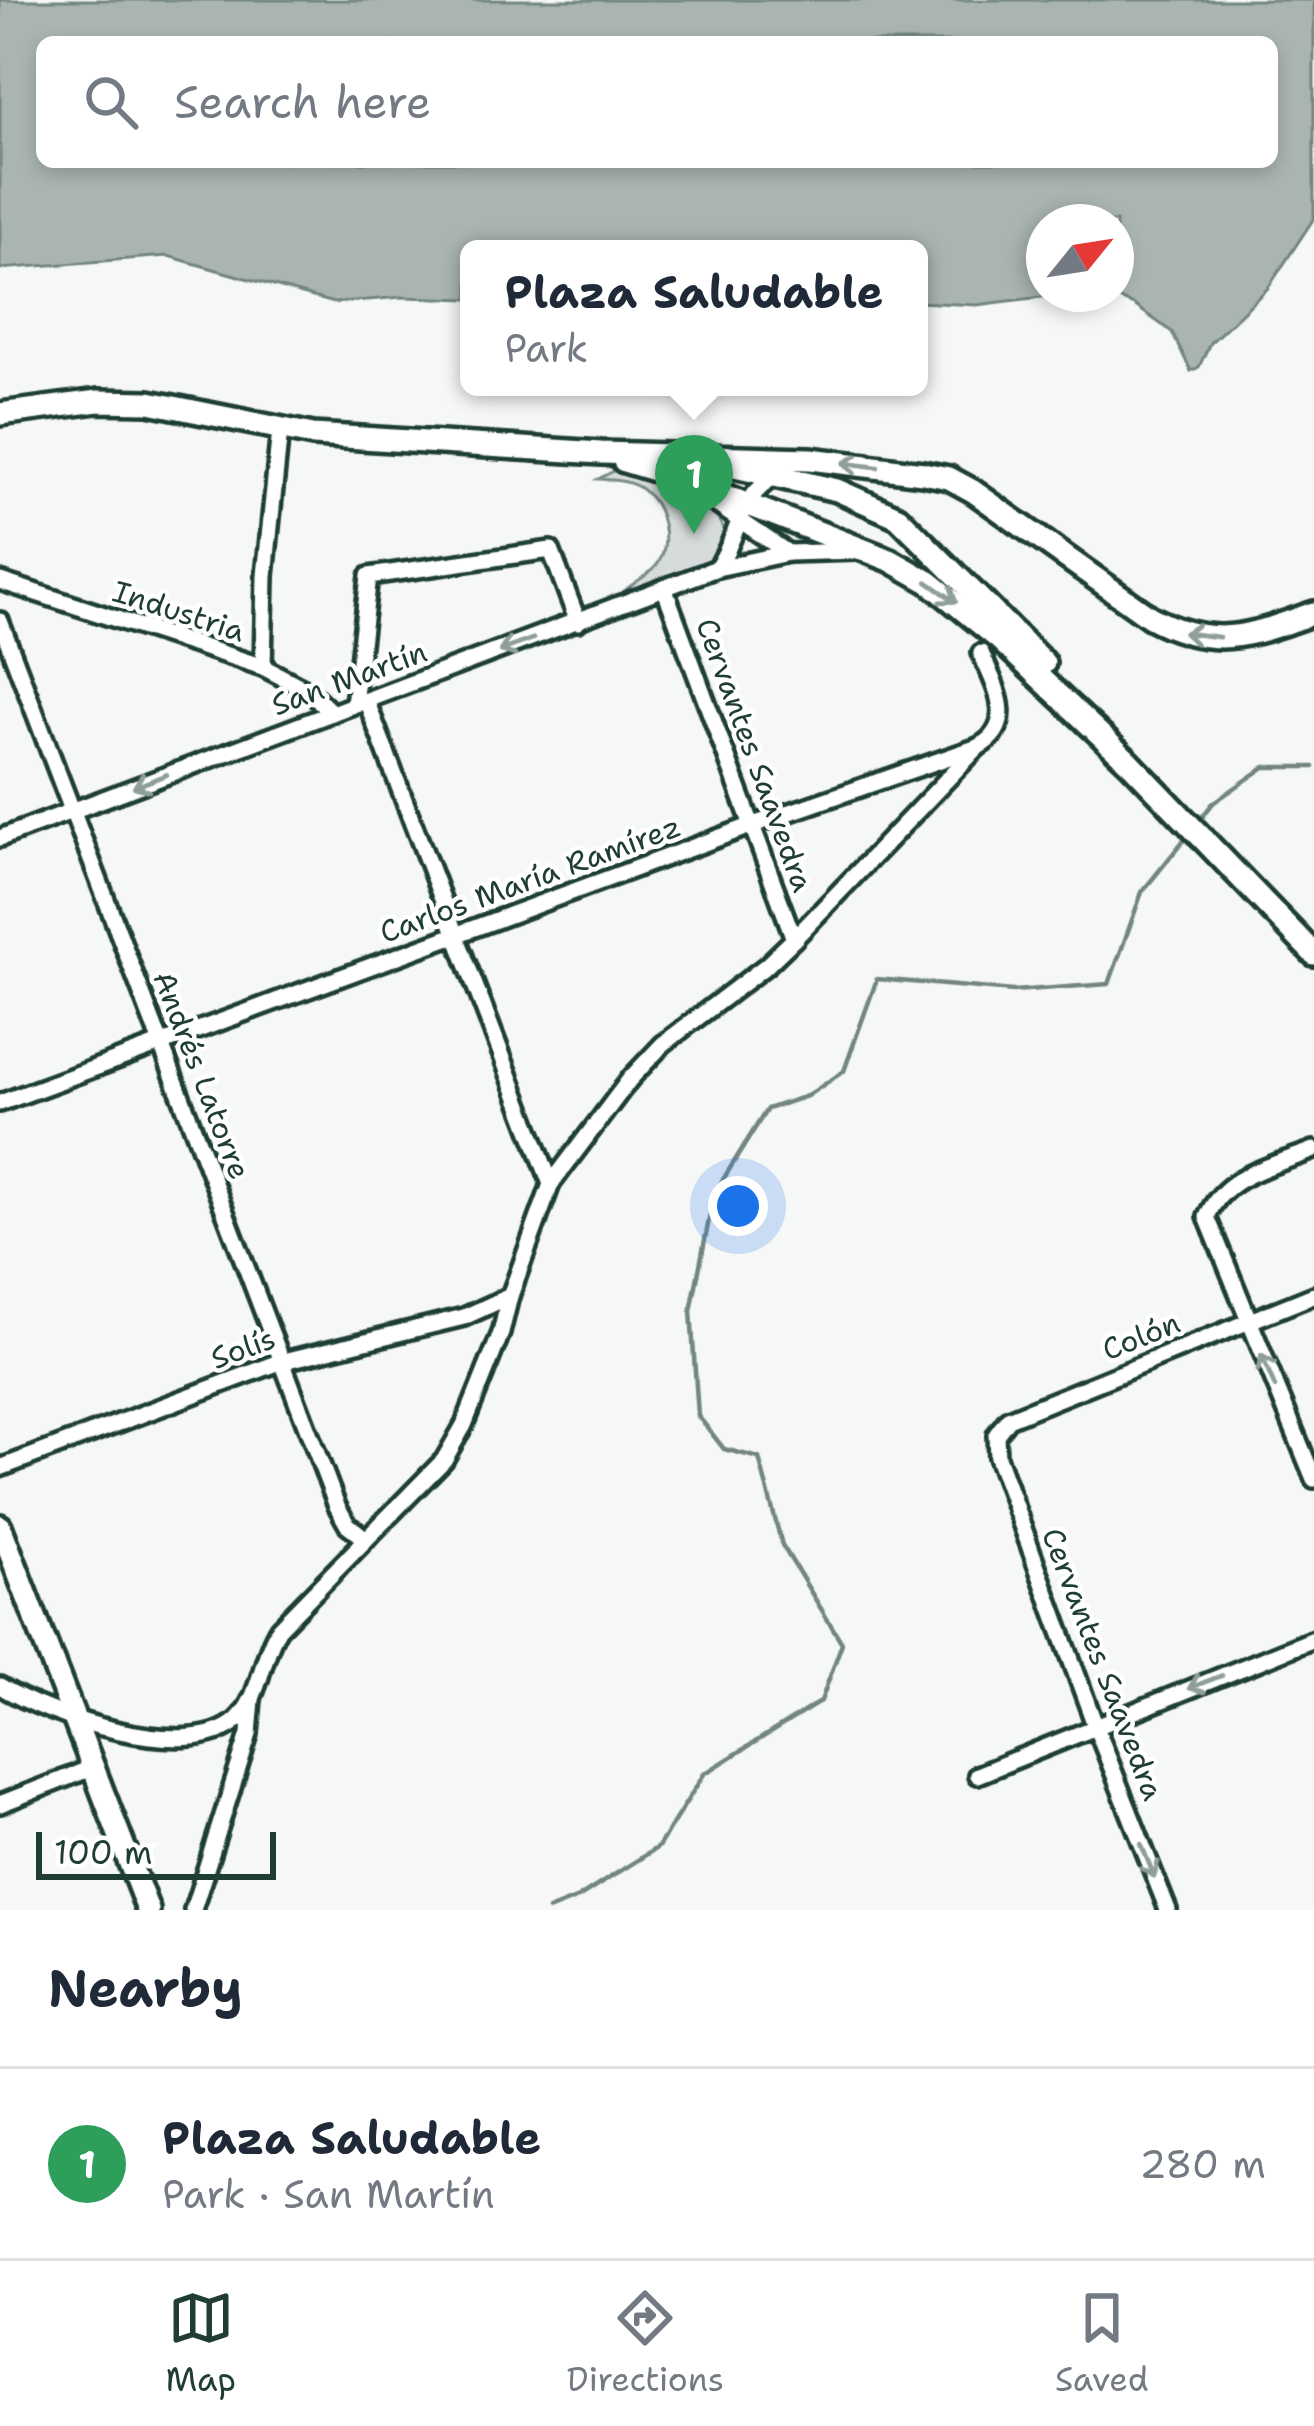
<!DOCTYPE html>
<meta charset="utf-8">
<style>
:root{--surface:#fff;--page:#f6f6f7;--text:#1f2937;--muted:#747a83;--line:#e0e1e3;--accent:#1f3d34}
body{margin:0;font-family:"Shantell Sans",sans-serif;background:var(--page);color:var(--text)}
.compass{position:absolute;left:1026px;top:204px;width:108px;height:108px;border-radius:50%;background:var(--surface);box-shadow:0 6px 18px #0003;rotate:60deg}
.scale{position:absolute;left:36px;bottom:30px;width:240px;box-sizing:border-box;padding-left:12px;border:6px solid #1f3d34;border-top:0;font-size:33px;line-height:42px;white-space:nowrap;color:#1f3d34;-webkit-text-stroke:9px #fff;paint-order:stroke}
.you{position:absolute;left:738px;top:1206px;width:42px;height:42px;margin:-30px;border:9px solid #fff;border-radius:50%;background:#1a73e8;box-shadow:0 0 0 18px #1a73e833}
.badge{display:grid;place-items:center;width:78px;height:78px;border-radius:50%;background:var(--accent);color:#fff;font-size:39px;font-weight:700}
.pin{position:absolute;translate:-50% -99px;filter:drop-shadow(0 3px 6px #0008)}
.pin::after{content:'';position:absolute;top:63px;width:42px;height:36px;background:inherit;clip-path:polygon(0 0,100% 0,50% 100%)}
.popup{position:absolute;left:460px;top:240px;width:468px;height:156px;box-sizing:border-box;display:grid;place-content:center;border-radius:18px;background:var(--surface);filter:drop-shadow(0 3px 9px #0005);font-size:39px;white-space:nowrap;color:var(--muted)}
.popup b{font-size:45px;color:var(--text)}
.popup::after{content:'';position:absolute;left:50%;top:100%;margin-left:-24px;border:24px solid transparent;border-top-color:var(--surface)}
.list{margin:0;padding:0;list-style:none}
h2{display:flex;justify-content:space-between;align-items:center;height:156px;margin:0;padding:0 48px;font-size:51px}
h2 small{font-size:39px;font-weight:400;color:var(--muted)}
.list li{display:grid;grid-template-columns:78px 1fr auto;gap:36px;align-items:center;box-sizing:border-box;height:192px;padding:0 48px;border-top:3px solid var(--line)}
.list b{display:block;font-size:45px;white-space:nowrap}
.list p{margin:0;font-size:39px;white-space:nowrap;color:var(--muted)}
.list em{font-size:39px;font-style:normal;color:var(--muted)}
.icon{flex:none;width:66px;height:66px;fill:none;stroke:currentColor;stroke-width:2;stroke-linecap:round;stroke-linejoin:round}
.map{position:relative;flex:none;width:1314px;height:1910px;overflow:hidden}
.search{position:absolute;background:var(--surface);box-shadow:0 6px 18px #0003;left:36px;right:36px;top:36px;height:132px;display:flex;align-items:center;gap:30px;box-sizing:border-box;padding:0 42px;border-radius:18px;color:var(--muted);font-size:45px}
.sheet{height:348px;background:var(--surface)}
nav{display:flex;justify-content:space-around;align-items:center;box-sizing:border-box;height:168px;border-top:3px solid var(--line);background:var(--surface);font-size:33px;color:var(--muted)}
nav a{display:grid;justify-items:center;gap:6px}
nav .on{color:var(--accent)}
.map>svg:first-child{display:block}
.green{fill:#d6dcdb;stroke:#7a8c88;stroke-width:3}
.water{fill:#aab5b1;stroke:#72857f;stroke-width:3;fill-rule:evenodd}
.lines{fill:none;stroke-linecap:round;stroke-linejoin:round}
.stream{stroke:#72857f;stroke-width:4.5}
.street-casing{stroke:#1f3d34;stroke-width:24}
.secondary-casing{stroke:#1f3d34;stroke-width:30}
.street{stroke:#fff;stroke-width:15}
.secondary{stroke:#fff;stroke-width:21}
.oneway{stroke:#8f9e9a}
.labels{text-anchor:middle;dominant-baseline:central;stroke-width:9;stroke-linejoin:round;paint-order:stroke}
.street-label{font-size:30px;fill:#1f3d34;stroke:#fff}
</style>
<div class="map">
<svg width="1314" height="1910" viewBox="0 0 1314 1910">
<rect width="100%" height="100%" fill="#f6f7f7"/>
<filter id="ink" filterUnits="userSpaceOnUse"><feTurbulence type="fractalNoise" baseFrequency=".00833" numOctaves="2"/><feDisplacementMap in="SourceGraphic" scale="24" xChannelSelector="R" yChannelSelector="G"/><feConvolveMatrix kernelMatrix="1 2 1 2 8 2 1 2 1" color-interpolation-filters="sRGB"/></filter>
<g filter="url(#ink)">
<!-- green -->
<path class="green" d="M 618,469 C 657,480 705,489 724,530 L 714,559 L 696,570 L 616,600 C 626,584 648,579 659,562 C 671,541 663,506 644,491 C 632,480 614,480 598,479 Z"/>
<!-- water -->
<path class="water" d="M 0,0 L 1314,0 L 1314,218 L 1268,288 L 1210,343 L 1199,367 L 1191,371 L 1172,332 L 1134,305 L 1107,294 L 1116,294 L 1116,222 L 1044,222 L 1044,294 L 1066,294 L 977,305 L 919,302 L 919,249 L 469,249 L 469,299 L 402,297 L 334,303 L 168,256 L 0,269 ZM 42,42 L 1272,42 L 1272,162 L 42,162 Z"/>
<g class="lines">
<!-- stream -->
<g class="stream">
<path d="M 1199,821 L 1213,803 L 1265,767 L 1314,767"/>
<path d="M 548,1910 L 578,1898 L 658,1847 L 704,1774 L 821,1701 L 842,1643 L 782,1545 L 759,1458 L 724,1449 L 698,1416 L 691,1311 L 714,1194 L 767,1109 L 807,1096 L 844,1071 L 877,979 L 1013,991 L 1109,984 L 1142,892 L 1188,835"/>
</g>
<defs>
<g id="street">
<path d="M 698,492 L 788,553"/>
<path d="M 717,568 C 742,530 737,497 780,473"/>
<path d="M 0,581 L 263,667 L 309,691 L 332,713"/>
<path d="M 665,590 L 794,939"/>
<path d="M 0,621 L 337,1506 L 347,1524 L 366,1539"/>
<path d="M 263,667 L 265,576 L 280,430"/>
<path d="M 366,700 L 551,1184"/>
<path d="M 354,704 L 369,576 L 551,550 L 578,622"/>
<path d="M 0,838 L 717,568 L 788,553 L 857,551"/>
<path d="M 0,1103 L 753,825 L 978,747 C 1019,725 995,686 981,653"/>
<path d="M 1314,1150 C 1274,1166 1224,1174 1207,1217 L 1314,1479"/>
<path d="M 0,1468 L 280,1362 L 464,1317 L 510,1296"/>
<path d="M 0,1686 C 47,1716 189,1764 237,1720 C 261,1697 261,1656 279,1628 L 444,1460 L 464,1425 L 501,1333 L 510,1296 L 551,1184 L 630,1079 L 663,1044 L 767,965 L 794,939 L 978,747"/>
<path d="M 977,1775 L 1314,1639"/>
<path d="M 0,1804 L 94,1767"/>
<path d="M 193,1910 L 249,1734 L 252,1699"/>
<path d="M 1168,1910 L 1095,1725 L 997,1457 L 996,1435 L 1008,1419 L 1314,1295"/>
</g>
<g id="secondary">
<path d="M 0,414 L 98,401 L 149,402 L 313,435 L 601,453 L 810,459 L 923,473 L 949,478 L 973,491 L 1150,617 C 1213,651 1250,636 1314,613"/>
<path d="M 624,461 L 677,477 L 890,560 L 929,582 L 999,639 L 1130,763 L 1314,954"/>
<path d="M 730,466 L 837,490 L 898,517 L 1044,663"/>
<path d="M 0,1526 L 148,1910"/>
</g>
</defs>
<!-- street casing -->
<use href="#street" class="street-casing"/>
<!-- secondary casing -->
<use href="#secondary" class="secondary-casing"/>
<!-- street -->
<use href="#street" class="street"/>
<!-- secondary -->
<use href="#secondary" class="secondary"/>
</g>
<!-- one-way arrows -->
<defs><path id="oneway-shaft" d="M-6 0H5M1.5-3L5.5 0L1.5 3" fill="none" stroke-width="1.6" stroke-linecap="round" stroke-linejoin="round" transform="scale(3)"/></defs>
<g class="oneway">
<use href="#oneway-shaft" transform="translate(860 465) rotate(-173)"/>
<use href="#oneway-shaft" transform="translate(942 592) rotate(35)"/>
<use href="#oneway-shaft" transform="translate(1201 635) rotate(-173)"/>
<use href="#oneway-shaft" transform="translate(516 645) rotate(160)"/>
<use href="#oneway-shaft" transform="translate(150 781) rotate(159)"/>
<use href="#oneway-shaft" transform="translate(1268 1371) rotate(-113)"/>
<use href="#oneway-shaft" transform="translate(1205 1682) rotate(159)"/>
<use href="#oneway-shaft" transform="translate(1148 1861) rotate(68)"/>
</g>
</g>
<g class="labels">
<!-- street labels -->
<g class="street-label">
<text transform="translate(179 611) rotate(18)">Industria</text>
<text transform="translate(349 678) rotate(-20)">San Martín</text>
<text transform="translate(755 755) rotate(70)">Cervantes Saavedra</text>
<text transform="translate(530 879) rotate(-20)">Carlos María Ramírez</text>
<text transform="translate(202 1075) rotate(69)">Andrés Latorre</text>
<text transform="translate(1141 1336) rotate(-22)">Colón</text>
<text transform="translate(243 1348) rotate(-20)">Solís</text>
<text transform="translate(1103 1664) rotate(69)">Cervantes Saavedra</text>
</g>
</g>
</svg>
<svg class="compass" viewBox="-18 -18 36 36"><path d="M0-13l5 13h-10z" fill="#e53935"/><path d="M0 13l5-13h-10z" fill="#747a83"/></svg>
<div class="scale">100 m</div>
<div class="you"></div>
<div class="pin badge" style="left:694px;top:534px;background:#2e9e5b">1</div>
<div class="popup"><b>Plaza Saludable</b>Park</div>
<div class="search"><svg class="icon" aria-label="search" viewBox="0 0 24 24"><circle cx="10" cy="10" r="6"/><path d="M15 15l6 6"/></svg>Search here</div>
</div>
<section class="sheet">
<h2>Nearby<small></small></h2>
<ul class="list">
<li><span class="badge" style="background:#2e9e5b">1</span><div><b>Plaza Saludable</b><p>Park · San Martín</p></div><em>280 m</em></li>
</ul>
</section>
<nav>
<a class="on"><svg class="icon" aria-label="map" viewBox="0 0 24 24"><path d="M3 6l6-2 6 2 6-2v14l-6 2-6-2-6 2zM9 4v14M15 6v14"/></svg>Map</a>
<a><svg class="icon" aria-label="directions" viewBox="0 0 24 24"><path d="M12 3l9 9-9 9-9-9zM9 14v-3h6M13 9l2 2-2 2"/></svg>Directions</a>
<a><svg class="icon" aria-label="saved" viewBox="0 0 24 24"><path d="M7 4h10v16l-5-4-5 4z"/></svg>Saved</a>
</nav>
